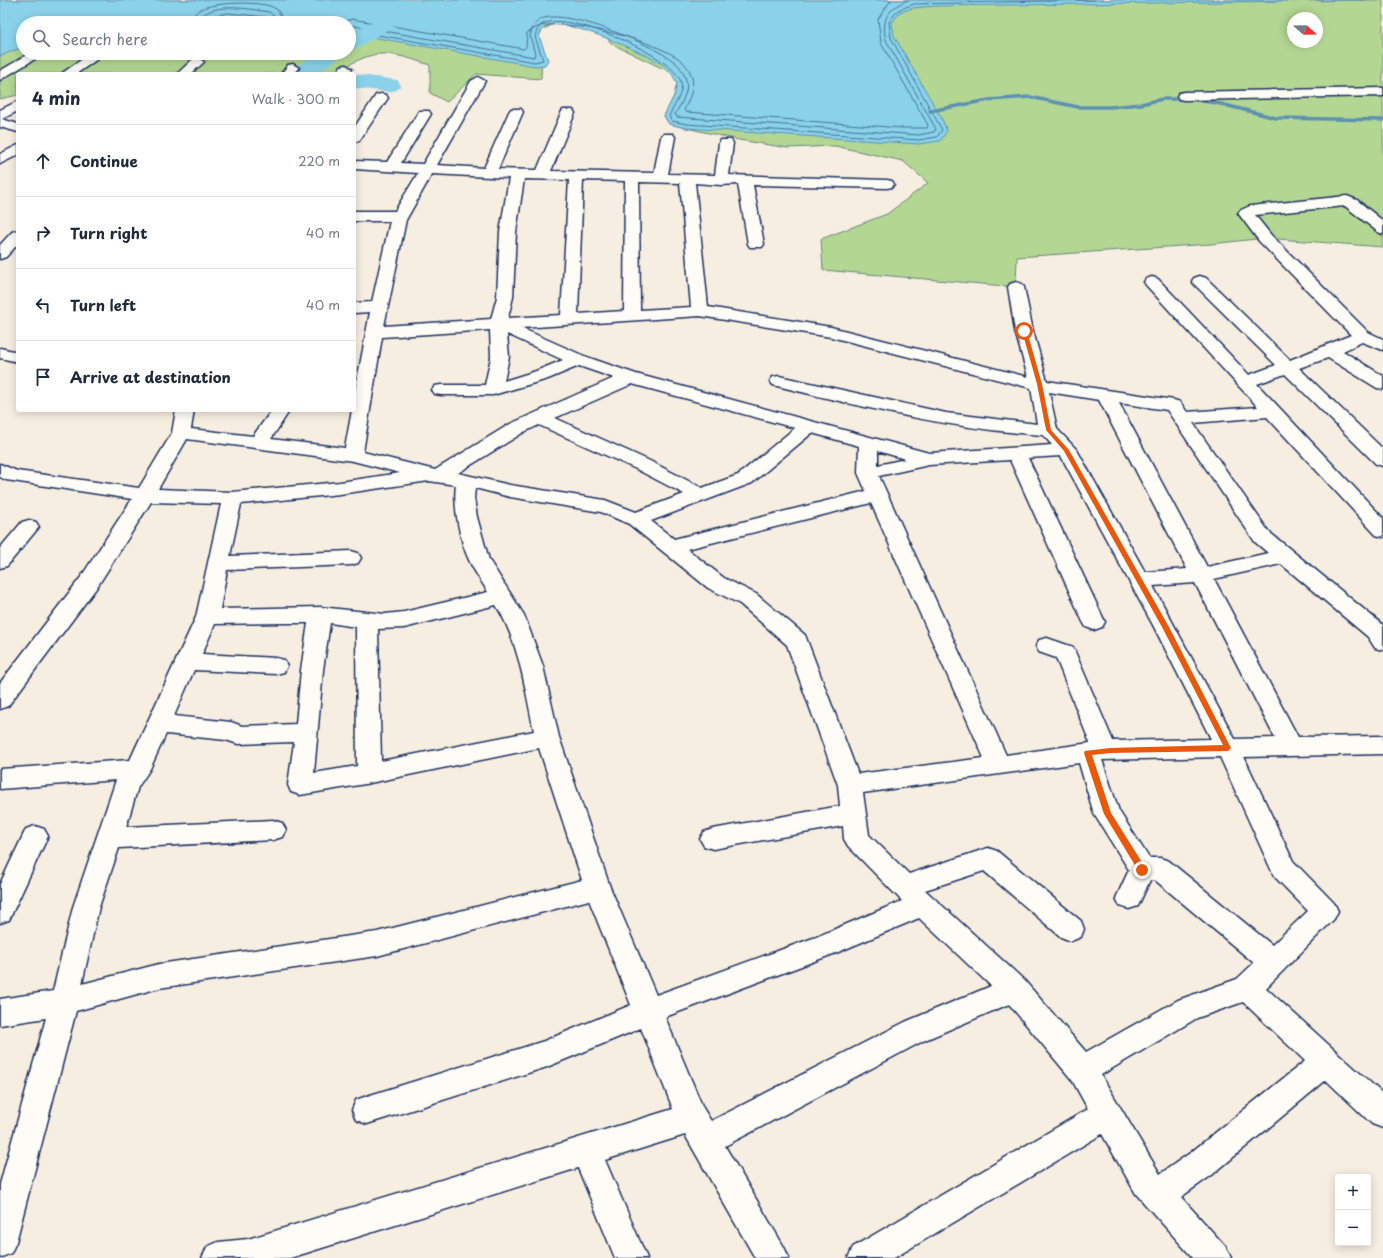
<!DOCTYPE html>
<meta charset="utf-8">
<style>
:root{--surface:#fff;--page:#f6f6f7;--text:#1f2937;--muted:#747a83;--line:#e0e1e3}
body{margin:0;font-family:"Playpen Sans",sans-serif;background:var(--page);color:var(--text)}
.controls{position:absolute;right:12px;bottom:12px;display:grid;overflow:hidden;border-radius:4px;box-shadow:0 2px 10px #0003}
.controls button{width:36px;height:36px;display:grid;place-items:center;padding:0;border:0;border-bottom:1px solid var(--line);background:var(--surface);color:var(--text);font:20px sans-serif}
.compass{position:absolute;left:1287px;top:12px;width:36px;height:36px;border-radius:50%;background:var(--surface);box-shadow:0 2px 10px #0003;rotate:110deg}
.stop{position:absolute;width:12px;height:12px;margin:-9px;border:3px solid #ea580c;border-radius:50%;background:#fff}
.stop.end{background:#ea580c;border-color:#fff;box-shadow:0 1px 4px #0008}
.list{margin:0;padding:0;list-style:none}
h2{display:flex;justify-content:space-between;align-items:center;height:52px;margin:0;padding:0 16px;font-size:17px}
h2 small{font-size:13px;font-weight:400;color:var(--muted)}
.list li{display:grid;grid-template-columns:26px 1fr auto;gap:12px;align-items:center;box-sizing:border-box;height:72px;padding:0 16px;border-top:1px solid var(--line)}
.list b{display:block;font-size:15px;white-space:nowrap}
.list em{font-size:13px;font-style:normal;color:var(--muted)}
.icon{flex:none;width:22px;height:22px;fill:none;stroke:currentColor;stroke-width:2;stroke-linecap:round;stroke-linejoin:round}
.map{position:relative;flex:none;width:1383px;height:1258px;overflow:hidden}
.search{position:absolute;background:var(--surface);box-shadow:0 2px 10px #0003;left:16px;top:16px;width:340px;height:44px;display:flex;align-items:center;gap:10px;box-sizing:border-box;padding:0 14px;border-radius:22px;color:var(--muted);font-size:15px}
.panel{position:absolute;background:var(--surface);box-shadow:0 2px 10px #0003;left:16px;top:72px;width:340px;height:340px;border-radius:4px}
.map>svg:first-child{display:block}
.green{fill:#b3d792;stroke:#678378;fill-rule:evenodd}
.water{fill:#89d2ea;stroke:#5d91b2}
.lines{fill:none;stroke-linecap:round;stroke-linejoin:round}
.shore{stroke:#477096;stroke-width:1}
.stream{stroke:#5d91b2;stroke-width:3.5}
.river{fill:#89d2ea;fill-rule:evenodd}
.minor-casing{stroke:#1b2f5e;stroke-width:3}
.minor{fill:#fdfcf7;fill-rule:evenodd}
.route{fill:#ea580c}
</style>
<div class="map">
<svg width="1383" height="1258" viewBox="0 0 1383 1258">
<rect width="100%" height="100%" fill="#f7eee2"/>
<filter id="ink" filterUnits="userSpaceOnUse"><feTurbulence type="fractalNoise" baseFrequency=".025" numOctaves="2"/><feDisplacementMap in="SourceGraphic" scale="8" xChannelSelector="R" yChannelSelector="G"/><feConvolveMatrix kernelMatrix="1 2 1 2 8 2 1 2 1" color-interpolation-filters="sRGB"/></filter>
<g filter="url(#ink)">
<!-- green -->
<path class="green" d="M 0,0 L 1383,0 L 1383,247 L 1265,238 L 1211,244 L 1017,257 L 1016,287 L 823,270 L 821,239 L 887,214 L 928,183 L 903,161 L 835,146 L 788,148 L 739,140 L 669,124 L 664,116 L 674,96 L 677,83 L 672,73 L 612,44 L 583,9 L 542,30 L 539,36 L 542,46 L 541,79 L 476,74 L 447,102 L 430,93 L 430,65 C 415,60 395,53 379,54 C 364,55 345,67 333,74 L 196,74 L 197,72 L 192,74 L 18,74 L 18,95 L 0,99 ZM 1293,18 L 1317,18 L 1317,42 L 1293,42 ZM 23,23 L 349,23 L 349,53 L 23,53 Z"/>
<!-- water -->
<path class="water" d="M 0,0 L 1366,0 L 936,6 L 913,8 L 900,12 L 892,23 L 894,36 L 942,119 L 947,131 L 940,141 L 919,144 L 686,128 L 669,124 L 664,116 L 674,96 L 677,83 C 673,75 669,69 662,64 C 642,52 571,20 549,25 C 543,27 541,32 539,36 L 548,60 L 545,65 L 535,66 L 349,33 L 349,23 C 327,23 305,24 284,23 C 254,21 230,12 201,23 L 23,23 L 23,47 L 0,56 Z"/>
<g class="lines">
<!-- shore -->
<g class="shore">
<path d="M 191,23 C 193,18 194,13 199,10 C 211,2 265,0 276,9 C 280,12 282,18 282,23"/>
<path d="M 197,23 C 206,0 249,9 269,12 L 274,16 L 276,23"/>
<path d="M 202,23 L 205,17 L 228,13 L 267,17 L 271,23"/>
<path d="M 339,23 L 352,19 L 524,49 L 526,47 L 527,33 C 531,31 536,27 540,26 C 571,19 660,41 683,62 C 687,66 691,73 692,78 C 695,89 688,101 684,110 L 686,112 L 902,128 L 927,128 L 928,125 L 881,43 L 878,19 L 891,0"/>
<path d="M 349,25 L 534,57 L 535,54 L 530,36 C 532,28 536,20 544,18 C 570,10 662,47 679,66 C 682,70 685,76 686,80 C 689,92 681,104 675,114 L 677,117 L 919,135 L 934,132 L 936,129 L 886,40 C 881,19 888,8 908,0"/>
<path d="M 349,30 L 535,62 L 543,60 L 535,37 C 536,31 539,25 545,23 C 571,13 673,55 681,82 C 684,93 673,107 669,116 L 672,121 L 687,124 L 919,140 L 937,137 L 942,130 L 891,38 L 889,22 L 898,10 L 914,4 L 1095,0"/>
</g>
<!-- stream -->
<path class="stream" d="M 930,111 L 989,100 L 1030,97 L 1078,107 L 1110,107 L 1141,104 L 1162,99 L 1191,99 L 1221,104 L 1276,118 L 1383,120"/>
<!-- river -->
<g class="river">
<path d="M 400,0 L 420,0 L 410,17 L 357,48 L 349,50 L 349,34 L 395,9 Z"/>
<path d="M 316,53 L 342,53 L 339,58 L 316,74 L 290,74 L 293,69 Z"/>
<path d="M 354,74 L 397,80 L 401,85 L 397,90 L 389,92 L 354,88 Z"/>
</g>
<defs>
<g id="minor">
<path d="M 30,53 L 45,53 L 0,80 L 0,71 Z"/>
<path d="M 91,53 L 106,53 L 76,74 L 61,74 Z"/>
<path d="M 198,58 L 204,62 L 191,74 L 177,74 L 193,59 Z"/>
<path d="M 293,64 L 299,68 L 294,74 L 281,74 L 288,65 Z"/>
<path d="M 346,65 L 352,69 L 349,74 L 336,74 L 341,66 Z"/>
<path d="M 478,77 L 485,81 L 437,165 L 484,168 L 509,112 L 511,109 L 521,109 L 523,112 L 498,169 L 537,170 L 561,113 L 563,110 L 573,110 L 575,113 L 551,171 L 654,173 L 661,137 L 663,134 L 673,134 L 675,137 L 668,174 L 715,175 L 719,143 L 721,140 L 731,140 L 733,143 L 729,175 L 887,180 L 892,181 L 894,184 L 892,187 L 887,188 L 753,185 L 764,244 L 762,247 L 750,247 L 748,244 L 738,184 L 721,185 L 695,183 L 708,307 L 831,327 L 1028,377 L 1015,331 L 1008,287 L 1010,284 L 1016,282 L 1022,284 L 1024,287 L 1033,331 L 1047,381 L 1174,400 L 1180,402 L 1187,412 L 1258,407 L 1146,285 L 1144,282 L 1146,279 L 1152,277 L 1158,279 L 1249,375 L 1276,365 L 1194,284 L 1192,281 L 1194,278 L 1200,276 L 1206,278 L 1290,360 L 1351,335 L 1259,241 L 1238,213 L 1241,210 L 1250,206 L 1347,196 L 1357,200 L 1383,221 L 1383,234 L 1378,232 L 1345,206 L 1255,215 L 1271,235 L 1368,332 L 1383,339 L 1383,350 L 1362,342 L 1343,351 L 1383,376 L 1383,389 L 1377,388 L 1328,358 L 1299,368 L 1383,449 L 1383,466 L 1376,464 L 1285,374 L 1257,384 L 1383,518 L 1383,537 L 1376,535 L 1267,417 L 1193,423 L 1269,532 L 1383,625 L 1383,650 L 1375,648 L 1368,637 L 1281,564 L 1214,579 L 1298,737 L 1383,736 L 1383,754 L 1244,757 L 1293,861 L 1334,903 L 1338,911 L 1334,919 L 1266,988 L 1383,1094 L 1383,1128 L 1372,1124 L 1326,1080 L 1212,1175 L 1181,1197 L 1226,1247 L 1231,1258 L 1193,1258 L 1136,1194 L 1102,1134 L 894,1258 L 848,1258 L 853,1247 L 1088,1109 L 1072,1080 L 1009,1004 L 925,1040 L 725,1146 L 784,1247 L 789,1258 L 755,1258 L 685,1135 L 605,1160 L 647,1258 L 615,1258 L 578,1168 L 290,1258 L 202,1258 L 207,1247 L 218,1242 L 248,1239 L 673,1109 L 641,1028 L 547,1067 L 367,1124 L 356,1120 L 352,1110 L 356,1100 L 367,1096 L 544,1041 L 631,1005 L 589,900 L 377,956 L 159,988 L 76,1011 L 16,1242 L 11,1253 L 0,1258 L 0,1184 L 46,1018 L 0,1025 L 0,999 L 53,991 L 73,907 L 116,780 L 0,789 L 0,769 L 130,760 L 196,617 L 221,504 L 151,502 L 97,587 L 8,706 L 0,709 L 0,683 L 81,577 L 132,499 L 6,480 L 0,477 L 0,464 L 17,471 L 139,488 L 172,433 L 176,410 L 194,410 L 191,429 L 253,436 L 272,410 L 290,410 L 271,439 L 345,448 L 352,410 L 354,410 L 354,397 L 370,312 L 354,313 L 354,303 L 372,302 L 390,221 L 354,221 L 354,211 L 395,211 L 418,173 L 354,169 L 354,161 L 387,162 L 419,111 L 429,111 L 431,114 L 401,163 L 423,164 L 471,81 ZM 432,174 L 509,178 L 500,232 L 497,297 L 491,319 L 384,326 L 406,220 ZM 524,179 L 569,180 L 561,315 L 508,318 L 513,297 L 516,232 ZM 583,180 L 625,181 L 624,311 L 578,314 ZM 639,182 L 680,183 L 691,307 L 640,310 ZM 700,316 L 831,337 L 1031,388 L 1037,424 L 946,413 L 779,376 L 773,377 L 770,381 L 773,385 C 862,407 951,429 1043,435 L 1052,445 L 929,453 L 636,374 L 584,356 L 521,328 ZM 490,330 L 491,357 L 485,385 L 441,385 L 435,386 L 432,390 L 435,394 L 441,395 L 493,395 L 548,379 L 579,366 L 614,378 L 510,424 L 435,470 L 363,452 L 382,337 ZM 507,334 L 563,360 L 536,371 L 504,381 L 509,357 ZM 632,384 L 795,428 L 738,475 L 702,488 L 650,461 L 555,418 ZM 1049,392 L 1099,400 L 1187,569 L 1145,572 L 1077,450 L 1057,429 ZM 1119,403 L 1167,410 L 1255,542 L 1268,553 L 1207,567 ZM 539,425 L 636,469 L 684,494 L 636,512 L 605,500 L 510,485 L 458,473 L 524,432 ZM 812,433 L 859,446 L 858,473 L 866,491 L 674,539 L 651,521 L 752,483 ZM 187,439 L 353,461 L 400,473 L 340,482 L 232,492 L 158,489 ZM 878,451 L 905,459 L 878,465 ZM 1061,456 L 1154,627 L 1211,739 L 1113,741 L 1073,647 L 1047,638 L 1039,640 L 1036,646 L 1039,652 L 1056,658 L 1090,743 L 1006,755 L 879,476 L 929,465 L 1010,460 L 1083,622 L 1086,627 L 1094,630 L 1102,627 L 1105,622 L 1028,458 ZM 429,481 L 456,485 C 453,506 460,541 469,560 C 474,571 482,582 488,592 L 404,612 L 385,614 L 320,607 L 220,609 L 227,570 L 351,565 L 358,563 L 361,558 L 358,553 L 351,551 L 230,556 L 241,504 L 340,494 ZM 475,488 L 510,497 L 601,512 L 629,524 L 708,588 L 740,604 L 787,645 L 838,785 L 840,806 L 713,829 L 704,832 L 700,839 L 704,846 L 713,849 L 843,826 L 844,839 L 848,846 L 902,901 L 816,937 L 656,995 L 610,887 L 559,737 L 543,666 L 524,615 L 489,560 L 477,517 L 474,498 ZM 871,503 L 984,758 L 858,774 L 805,635 L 756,594 L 724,578 L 687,549 ZM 1195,583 L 1275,738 L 1235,739 L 1153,586 ZM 496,605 C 519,642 525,688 534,731 L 381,761 L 378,629 L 404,628 ZM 284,623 L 308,623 L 301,670 L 296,724 L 242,726 L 231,722 L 174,716 L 194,670 L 276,674 L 284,672 L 287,666 L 284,660 L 276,658 L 202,654 L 215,624 ZM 330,623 L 356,627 L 357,766 L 314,773 L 323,670 ZM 166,734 L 226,740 L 238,744 L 294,742 L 288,785 L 291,792 L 300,795 L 365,784 L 539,748 L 582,880 L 377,932 L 159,964 L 82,984 L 99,907 L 119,848 L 273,840 L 282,837 L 286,830 L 282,823 L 273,820 L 126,827 L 138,787 L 150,769 ZM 1220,757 L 1274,876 L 1308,911 L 1272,945 L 1169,861 L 1160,858 L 1149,858 L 1119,811 L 1102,760 ZM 1079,763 L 1094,814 L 1129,870 L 1116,898 L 1120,906 L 1129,909 L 1138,906 L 1150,880 L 1155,880 L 1254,963 L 1237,979 L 1178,1000 L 1086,1052 L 1024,980 L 925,890 L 984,871 L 1061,937 L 1071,941 L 1081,937 L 1084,929 L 1081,921 L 997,851 L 988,848 L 909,874 L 869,835 L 863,793 ZM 919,918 L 991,986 L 905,1022 L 711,1121 L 703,1108 L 665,1017 L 836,953 ZM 1243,1002 L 1305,1061 L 1190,1153 L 1160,1174 L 1101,1075 L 1197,1018 Z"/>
<path d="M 1383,88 L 1383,96 L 1184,100 L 1179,99 L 1177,96 L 1179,93 L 1184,92 Z"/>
<path d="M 381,94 L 386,95 L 388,98 L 359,141 L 354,142 L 354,128 L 376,95 Z"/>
<path d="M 18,101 L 18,111 L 2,119 L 18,124 L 18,132 L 0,127 L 0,110 Z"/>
<path d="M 18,145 L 18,155 L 0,164 L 0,154 Z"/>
<path d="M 18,230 L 18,244 L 6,257 L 0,259 L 0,245 L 12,232 Z"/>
<path d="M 0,348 L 18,352 L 18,362 L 0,358 Z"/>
<path d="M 29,520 L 36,522 L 39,527 L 7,566 L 0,568 L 0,548 L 22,522 Z"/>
<path d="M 35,826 L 44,829 L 48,836 L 9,920 L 0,923 L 0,884 L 26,829 Z"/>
</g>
</defs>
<!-- minor casing -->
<use href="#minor" class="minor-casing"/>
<!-- minor -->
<use href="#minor" class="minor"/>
</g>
</g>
<!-- route -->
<path class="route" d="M 1024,330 L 1027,331 L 1042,384 L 1051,430 L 1069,450 L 1169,627 L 1231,748 L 1228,751 L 1110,753 L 1092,755 L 1111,813 L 1145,867 L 1146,870 L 1142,873 L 1139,872 L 1104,814 L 1084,753 L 1085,751 L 1110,748 L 1223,745 L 1162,627 L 1064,451 L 1046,430 L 1037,384 L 1022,331 Z"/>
</svg>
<div class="controls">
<button>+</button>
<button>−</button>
</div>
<svg class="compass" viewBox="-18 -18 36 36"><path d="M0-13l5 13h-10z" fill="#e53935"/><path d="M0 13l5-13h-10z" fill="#747a83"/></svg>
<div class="stop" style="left:1024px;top:331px"></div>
<div class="stop end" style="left:1142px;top:870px"></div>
<div class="search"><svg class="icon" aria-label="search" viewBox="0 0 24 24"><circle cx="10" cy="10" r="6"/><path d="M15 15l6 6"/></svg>Search here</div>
<section class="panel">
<h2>4 min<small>Walk · 300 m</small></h2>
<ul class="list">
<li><svg class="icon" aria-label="ahead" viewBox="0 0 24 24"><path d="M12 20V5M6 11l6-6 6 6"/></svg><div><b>Continue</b></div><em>220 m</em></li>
<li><svg class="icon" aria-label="right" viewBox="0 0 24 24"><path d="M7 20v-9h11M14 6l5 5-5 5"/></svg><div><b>Turn right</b></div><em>40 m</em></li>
<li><svg class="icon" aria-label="left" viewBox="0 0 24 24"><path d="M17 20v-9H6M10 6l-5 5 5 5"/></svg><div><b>Turn left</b></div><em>40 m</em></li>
<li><svg class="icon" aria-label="arrive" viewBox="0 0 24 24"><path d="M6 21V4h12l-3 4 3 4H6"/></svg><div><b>Arrive at destination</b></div></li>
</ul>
</section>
</div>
